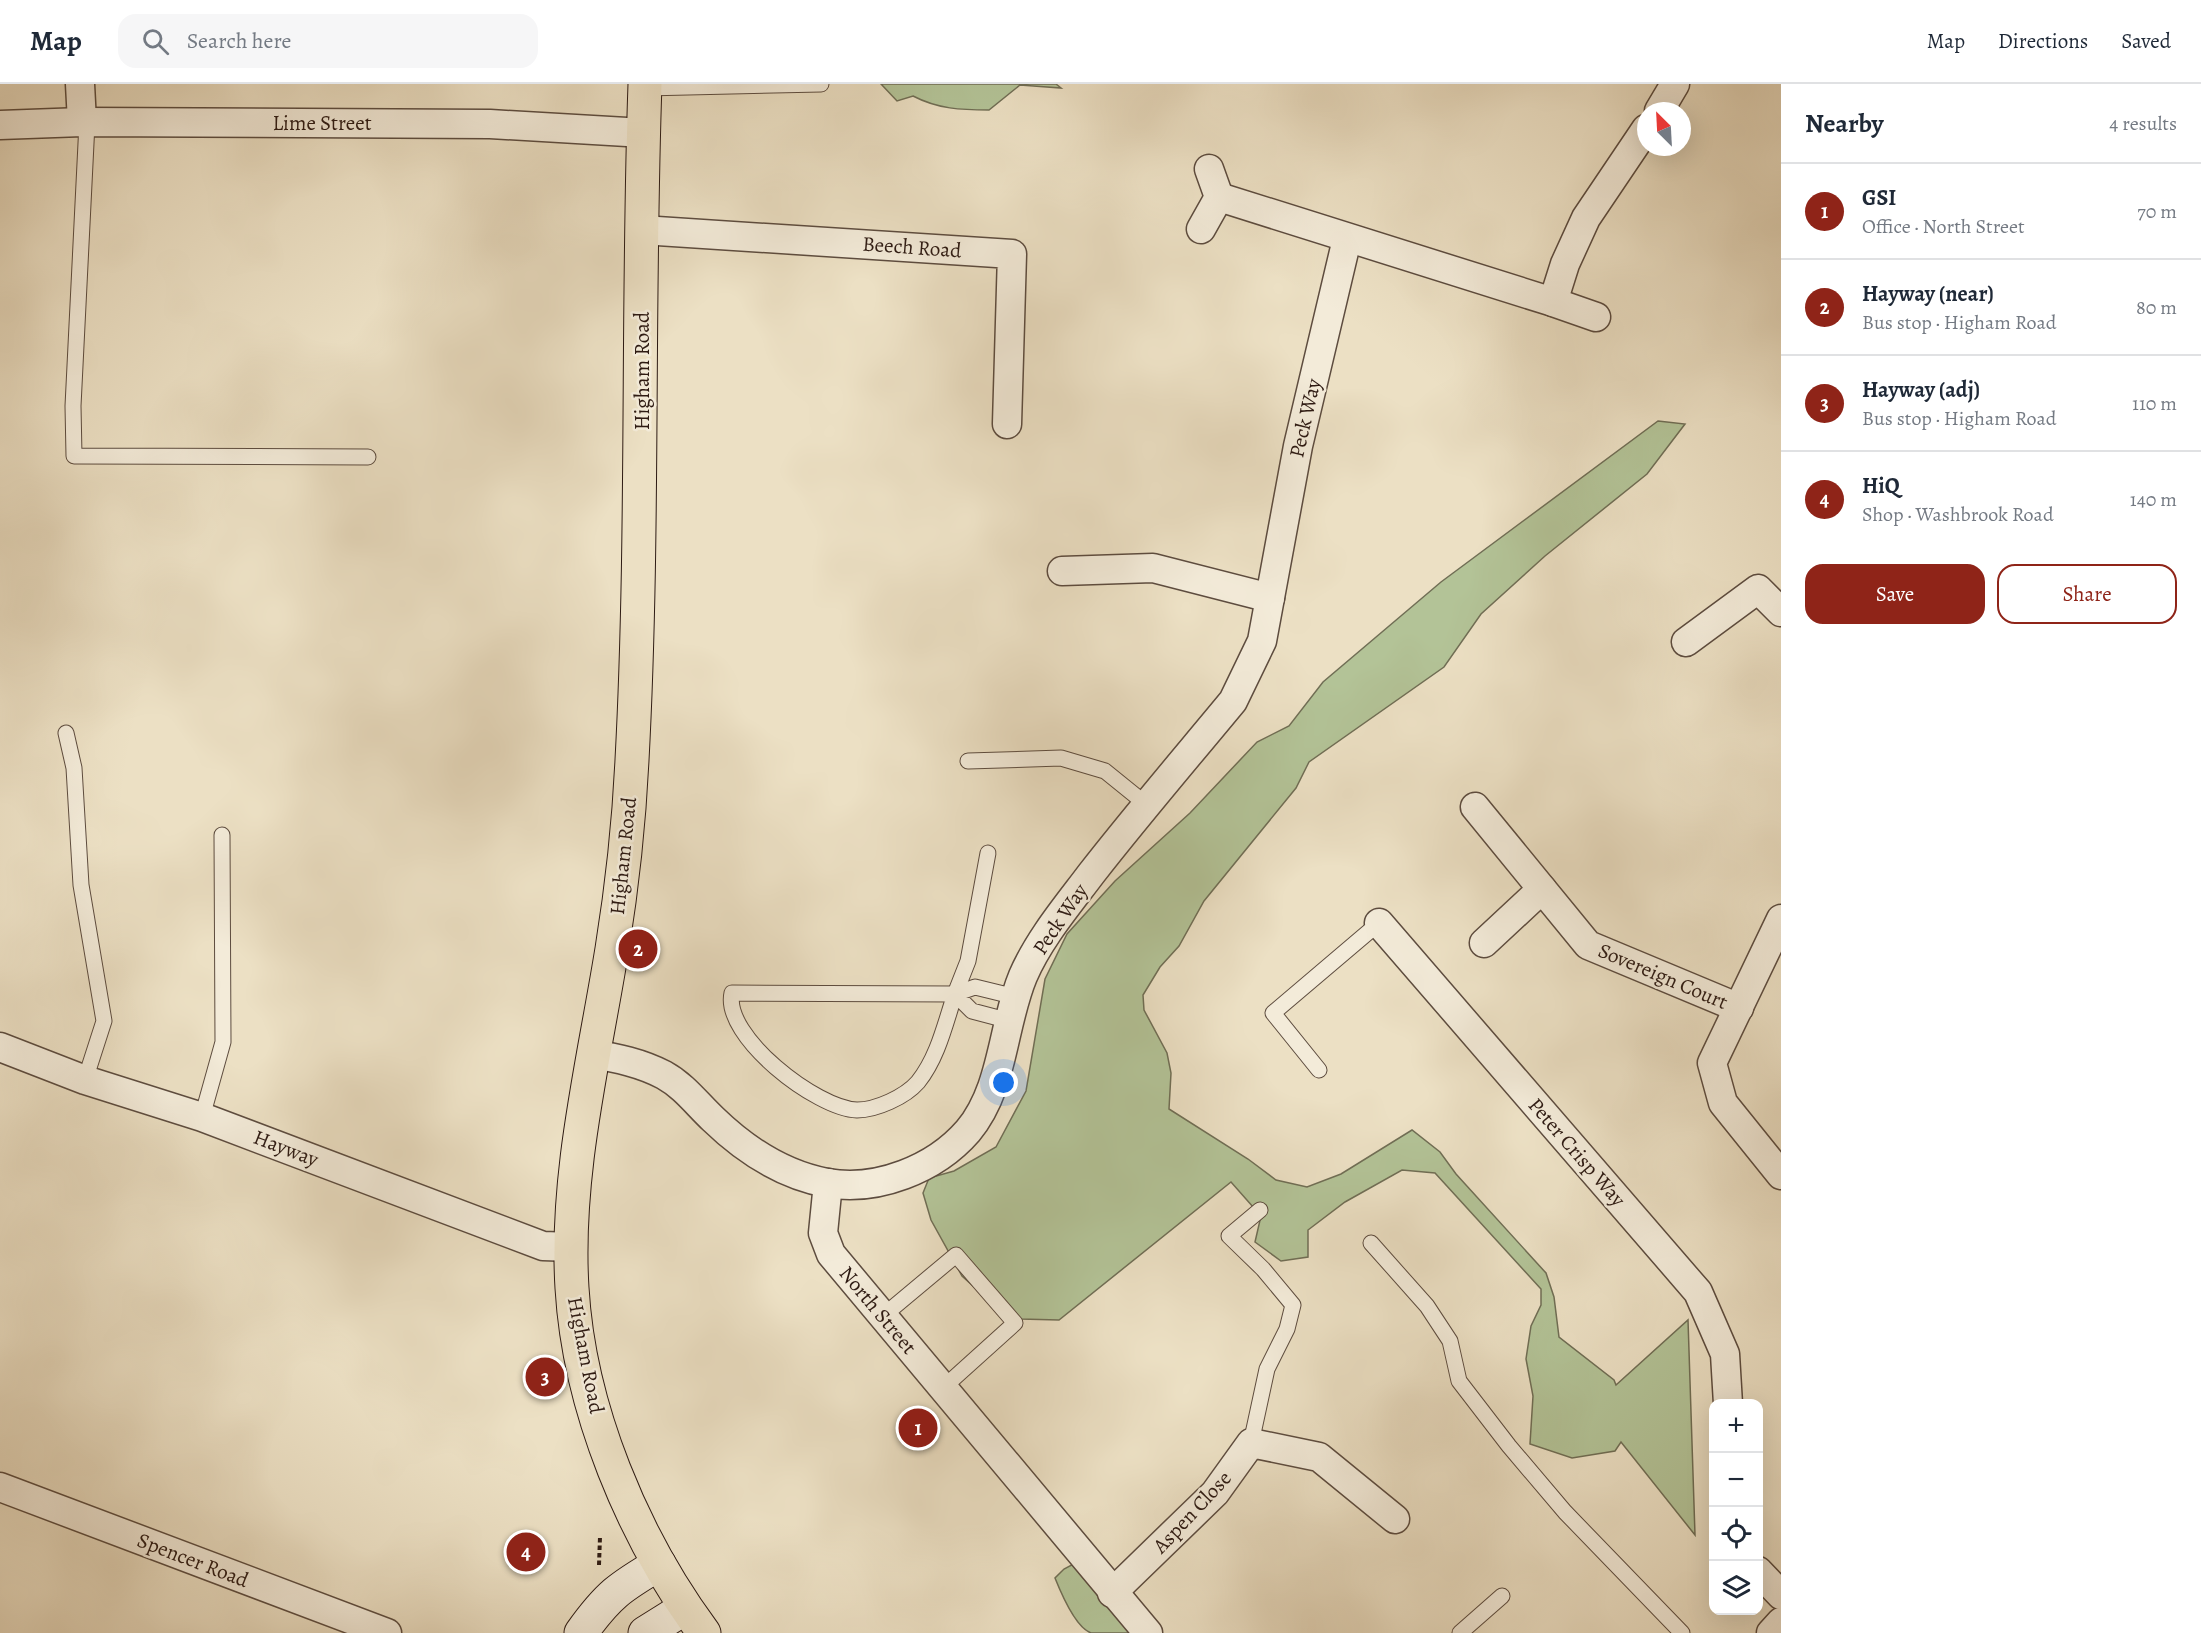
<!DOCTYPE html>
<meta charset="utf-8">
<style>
:root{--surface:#fff;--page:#f6f6f7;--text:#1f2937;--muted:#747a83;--line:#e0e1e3;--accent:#8f2418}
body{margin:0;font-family:Alegreya,serif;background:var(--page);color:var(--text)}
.controls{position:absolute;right:18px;bottom:18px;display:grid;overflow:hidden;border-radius:12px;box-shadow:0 6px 24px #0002}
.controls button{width:54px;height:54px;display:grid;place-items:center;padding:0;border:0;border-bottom:2px solid var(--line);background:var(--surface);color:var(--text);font:30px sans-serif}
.compass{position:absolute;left:1637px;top:18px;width:54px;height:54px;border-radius:50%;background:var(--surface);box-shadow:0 6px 24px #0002;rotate:336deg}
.you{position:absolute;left:1004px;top:999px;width:21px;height:21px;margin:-15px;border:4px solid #fff;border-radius:50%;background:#1a73e8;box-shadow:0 0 0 9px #1a73e833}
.badge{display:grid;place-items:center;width:39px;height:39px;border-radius:50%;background:var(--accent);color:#fff;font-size:20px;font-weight:700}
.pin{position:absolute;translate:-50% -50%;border:3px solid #fff;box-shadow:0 2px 6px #0006}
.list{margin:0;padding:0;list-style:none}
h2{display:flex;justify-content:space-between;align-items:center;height:78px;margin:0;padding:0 24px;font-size:26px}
h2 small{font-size:20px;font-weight:400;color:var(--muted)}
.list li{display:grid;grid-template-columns:39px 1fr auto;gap:18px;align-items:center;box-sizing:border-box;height:96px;padding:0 24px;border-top:2px solid var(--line)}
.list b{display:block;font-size:22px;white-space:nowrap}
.list p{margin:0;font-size:20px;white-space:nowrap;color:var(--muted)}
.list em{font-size:20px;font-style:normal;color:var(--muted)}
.actions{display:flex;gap:12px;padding:18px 24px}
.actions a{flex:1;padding:14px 0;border:2px solid var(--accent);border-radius:18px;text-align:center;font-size:21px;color:var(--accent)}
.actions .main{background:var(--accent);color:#fff}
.icon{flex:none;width:33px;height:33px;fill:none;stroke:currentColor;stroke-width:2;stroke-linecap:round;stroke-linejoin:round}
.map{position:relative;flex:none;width:1781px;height:1549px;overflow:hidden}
header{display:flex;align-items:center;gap:36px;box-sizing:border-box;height:84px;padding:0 30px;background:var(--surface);border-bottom:2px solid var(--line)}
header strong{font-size:28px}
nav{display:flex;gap:33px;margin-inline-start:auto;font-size:21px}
.search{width:420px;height:54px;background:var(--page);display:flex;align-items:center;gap:15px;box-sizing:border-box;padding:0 21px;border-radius:18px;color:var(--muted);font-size:22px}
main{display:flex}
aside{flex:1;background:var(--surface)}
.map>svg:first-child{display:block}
.green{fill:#b3c397;stroke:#706e55;stroke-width:1.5}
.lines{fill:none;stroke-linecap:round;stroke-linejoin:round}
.service-casing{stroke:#5d4c3f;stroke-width:17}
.minor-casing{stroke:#5d4c3f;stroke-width:31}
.secondary-casing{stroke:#2d1a13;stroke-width:35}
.primary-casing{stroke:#2d1a13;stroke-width:35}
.path{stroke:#2d1a13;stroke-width:4;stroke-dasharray:4.5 3;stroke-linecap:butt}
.service{stroke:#f3ebd9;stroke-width:15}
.minor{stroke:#f3ebd9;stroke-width:28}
.secondary{stroke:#f3ebd9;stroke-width:33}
.primary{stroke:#ece0c4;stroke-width:33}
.labels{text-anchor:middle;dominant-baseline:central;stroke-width:5;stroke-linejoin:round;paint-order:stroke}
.street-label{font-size:21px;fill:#2d1a13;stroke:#f3ebd9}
</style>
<header>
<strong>Map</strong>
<div class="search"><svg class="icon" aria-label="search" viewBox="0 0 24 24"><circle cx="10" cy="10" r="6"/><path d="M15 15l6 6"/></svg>Search here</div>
<nav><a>Map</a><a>Directions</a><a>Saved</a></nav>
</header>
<main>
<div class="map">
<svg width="1781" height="1549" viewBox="0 0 1781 1549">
<rect width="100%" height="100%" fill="#ece0c4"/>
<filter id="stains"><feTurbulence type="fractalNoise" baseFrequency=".00333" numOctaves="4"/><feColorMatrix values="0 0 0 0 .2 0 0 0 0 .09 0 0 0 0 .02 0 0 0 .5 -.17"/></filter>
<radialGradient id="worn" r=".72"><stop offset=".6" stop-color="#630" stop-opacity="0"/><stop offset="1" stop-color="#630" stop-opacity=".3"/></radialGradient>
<!-- green -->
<g class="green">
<path d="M 881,0 L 1056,0 L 1061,4 L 1020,1 L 989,26 C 961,26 938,25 913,12 L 897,17 Z"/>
<path d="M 1658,337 L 1685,340 L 1647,390 L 1545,472 L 1481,530 L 1444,583 L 1309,678 L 1296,704 L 1204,817 L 1179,862 L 1160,883 L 1143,911 L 1144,926 L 1167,969 L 1171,989 L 1169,1025 L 1248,1075 L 1276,1096 L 1307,1103 L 1341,1090 L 1412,1046 L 1440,1068 L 1456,1090 L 1546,1189 L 1554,1213 L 1559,1253 L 1614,1296 L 1616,1301 L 1688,1236 L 1695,1451 L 1621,1358 L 1615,1367 L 1572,1374 L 1530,1360 L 1533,1312 L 1526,1275 L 1531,1242 L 1541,1221 L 1541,1205 L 1435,1089 L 1402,1086 L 1345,1118 L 1308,1146 L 1308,1173 L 1281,1177 L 1255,1158 L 1261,1132 L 1231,1098 L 1059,1236 L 1020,1235 L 995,1222 L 962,1192 L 931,1136 L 923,1109 L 929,1094 L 954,1087 L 996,1063 L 1026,1007 L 1045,895 L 1067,850 L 1115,797 L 1190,729 L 1257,658 L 1289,642 L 1323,598 L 1441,498 Z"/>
<path d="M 1079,1477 L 1133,1508 L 1158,1544 L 1158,1549 C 1144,1549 1101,1549 1091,1549 C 1075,1543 1061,1509 1055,1494 L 1064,1485 Z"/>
</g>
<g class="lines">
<defs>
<g id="service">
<path d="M 645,4 L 821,0"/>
<path d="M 87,39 L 73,322 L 74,372 L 368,373"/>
<path d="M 66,649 L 74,684 L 81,801 L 104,937 L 85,996"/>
<path d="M 968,677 L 1061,674 L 1105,687 L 1147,721"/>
<path d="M 955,910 L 968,877 L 988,769"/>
<path d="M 1010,937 L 972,927 L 955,910 C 945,940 938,973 918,998 C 905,1013 876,1026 857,1026 C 817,1025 722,952 732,909 L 955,910 L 975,903 L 1016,913"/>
<path d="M 1319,986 L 1273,929 L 1379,839"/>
<path d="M 202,1033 L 223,958 L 222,751"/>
<path d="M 1371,1159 L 1427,1222 L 1450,1257 L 1459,1297 L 1509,1362 L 1565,1428 L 1682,1549"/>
<path d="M 883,1232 L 956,1171 L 1015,1239 L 943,1304"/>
<path d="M 1251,1359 L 1267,1285 L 1287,1245 L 1293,1221 L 1263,1185 L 1229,1152 L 1260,1126"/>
<path d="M 1460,1549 L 1502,1512"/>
</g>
<g id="minor">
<path d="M 80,0 L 82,38"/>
<path d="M 1659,27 L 1675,0"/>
<path d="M 0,41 L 82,38 L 490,40 L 644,49"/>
<path d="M 1219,113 L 1553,218 L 1565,180 L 1586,134 L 1646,45"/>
<path d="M 1201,145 L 1219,113 L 1209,85"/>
<path d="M 642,146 L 1012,170 L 1007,340"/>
<path d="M 1553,218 L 1596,233"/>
<path d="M 1062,487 L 1153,484 L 1270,514"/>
<path d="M 1686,558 L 1758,505 L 1781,528"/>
<path d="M 1475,723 L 1588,861 L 1739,924"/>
<path d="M 1781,835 L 1712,979 L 1723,1019 L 1781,1091"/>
<path d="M 1379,839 L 1698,1208 L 1725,1270 L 1728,1320"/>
<path d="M 1484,859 L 1542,805"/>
<path d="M 0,963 L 85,996 L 202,1033 L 543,1162 L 572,1163"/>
<path d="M 592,970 C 617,974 641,979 664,991 C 684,1002 697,1020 713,1035 C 745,1066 784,1091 827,1099 C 877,1108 935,1085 968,1047 C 1004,1004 1002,942 1023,892 C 1039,855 1067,822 1091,790 C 1137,731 1185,675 1233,617 L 1262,557 L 1298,362 L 1347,155"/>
<path d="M 828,1099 L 823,1149 L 831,1170 L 1148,1549"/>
<path d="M 0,1403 L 387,1549"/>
<path d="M 1758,1487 L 1781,1511"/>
<path d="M 1112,1509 L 1215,1409 L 1251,1359 L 1319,1373 L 1395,1435"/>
<path d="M 1771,1549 L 1781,1538"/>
</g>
<g id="secondary">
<path d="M 581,1549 C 608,1511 620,1503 659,1480"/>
<path d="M 645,1549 L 685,1524"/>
</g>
<path id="primary" d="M 645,0 C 637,225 644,451 632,676 C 629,739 622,803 612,865 C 594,977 565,1090 572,1204 C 579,1324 633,1453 704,1549"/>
</defs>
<!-- service casing -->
<use href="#service" class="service-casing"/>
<!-- minor casing -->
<use href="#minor" class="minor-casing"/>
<!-- secondary casing -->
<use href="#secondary" class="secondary-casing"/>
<!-- primary casing -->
<use href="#primary" class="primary-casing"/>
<!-- path -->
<path class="path" d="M 599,1481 L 600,1453"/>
<!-- service -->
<use href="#service" class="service"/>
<!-- minor -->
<use href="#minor" class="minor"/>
<!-- secondary -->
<use href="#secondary" class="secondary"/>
<!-- primary -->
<use href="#primary" class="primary"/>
</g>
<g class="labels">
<!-- street labels -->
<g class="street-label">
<text x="322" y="39">Lime Street</text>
<text transform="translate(912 163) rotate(4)">Beech Road</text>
<text transform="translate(642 287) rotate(-90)">Higham Road</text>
<text transform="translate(1305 334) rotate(-77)">Peck Way</text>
<text transform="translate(623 772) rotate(-84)">Higham Road</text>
<text transform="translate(1060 835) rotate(-56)">Peck Way</text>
<text transform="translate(1663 892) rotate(23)">Sovereign Court</text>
<text transform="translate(286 1064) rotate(21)">Hayway</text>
<text transform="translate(1577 1068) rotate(49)">Peter Crisp Way</text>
<text transform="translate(878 1226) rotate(50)">North Street</text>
<text transform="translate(586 1271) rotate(79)">Higham Road</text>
<text transform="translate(1192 1428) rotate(-47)">Aspen Close</text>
<text transform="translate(193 1476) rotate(21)">Spencer Road</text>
</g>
</g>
<rect width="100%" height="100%" filter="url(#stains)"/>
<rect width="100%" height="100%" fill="url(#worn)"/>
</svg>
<div class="controls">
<button>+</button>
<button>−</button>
<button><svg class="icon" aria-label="locate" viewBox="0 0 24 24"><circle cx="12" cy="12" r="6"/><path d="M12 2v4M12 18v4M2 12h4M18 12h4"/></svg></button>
<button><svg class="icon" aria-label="layers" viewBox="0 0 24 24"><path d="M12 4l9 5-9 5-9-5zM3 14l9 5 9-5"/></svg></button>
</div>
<svg class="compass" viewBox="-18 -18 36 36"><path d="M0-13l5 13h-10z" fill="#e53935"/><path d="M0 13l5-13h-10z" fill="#747a83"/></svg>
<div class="you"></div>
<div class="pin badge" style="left:918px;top:1344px">1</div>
<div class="pin badge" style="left:638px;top:865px">2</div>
<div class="pin badge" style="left:545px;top:1293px">3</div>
<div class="pin badge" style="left:526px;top:1468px">4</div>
</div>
<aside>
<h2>Nearby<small>4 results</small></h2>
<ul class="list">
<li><span class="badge">1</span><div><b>GSI</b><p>Office · North Street</p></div><em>70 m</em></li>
<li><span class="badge">2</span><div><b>Hayway (near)</b><p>Bus stop · Higham Road</p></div><em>80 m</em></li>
<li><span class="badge">3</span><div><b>Hayway (adj)</b><p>Bus stop · Higham Road</p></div><em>110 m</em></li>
<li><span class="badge">4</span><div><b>HiQ</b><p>Shop · Washbrook Road</p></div><em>140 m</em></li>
</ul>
<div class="actions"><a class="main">Save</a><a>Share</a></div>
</aside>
</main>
